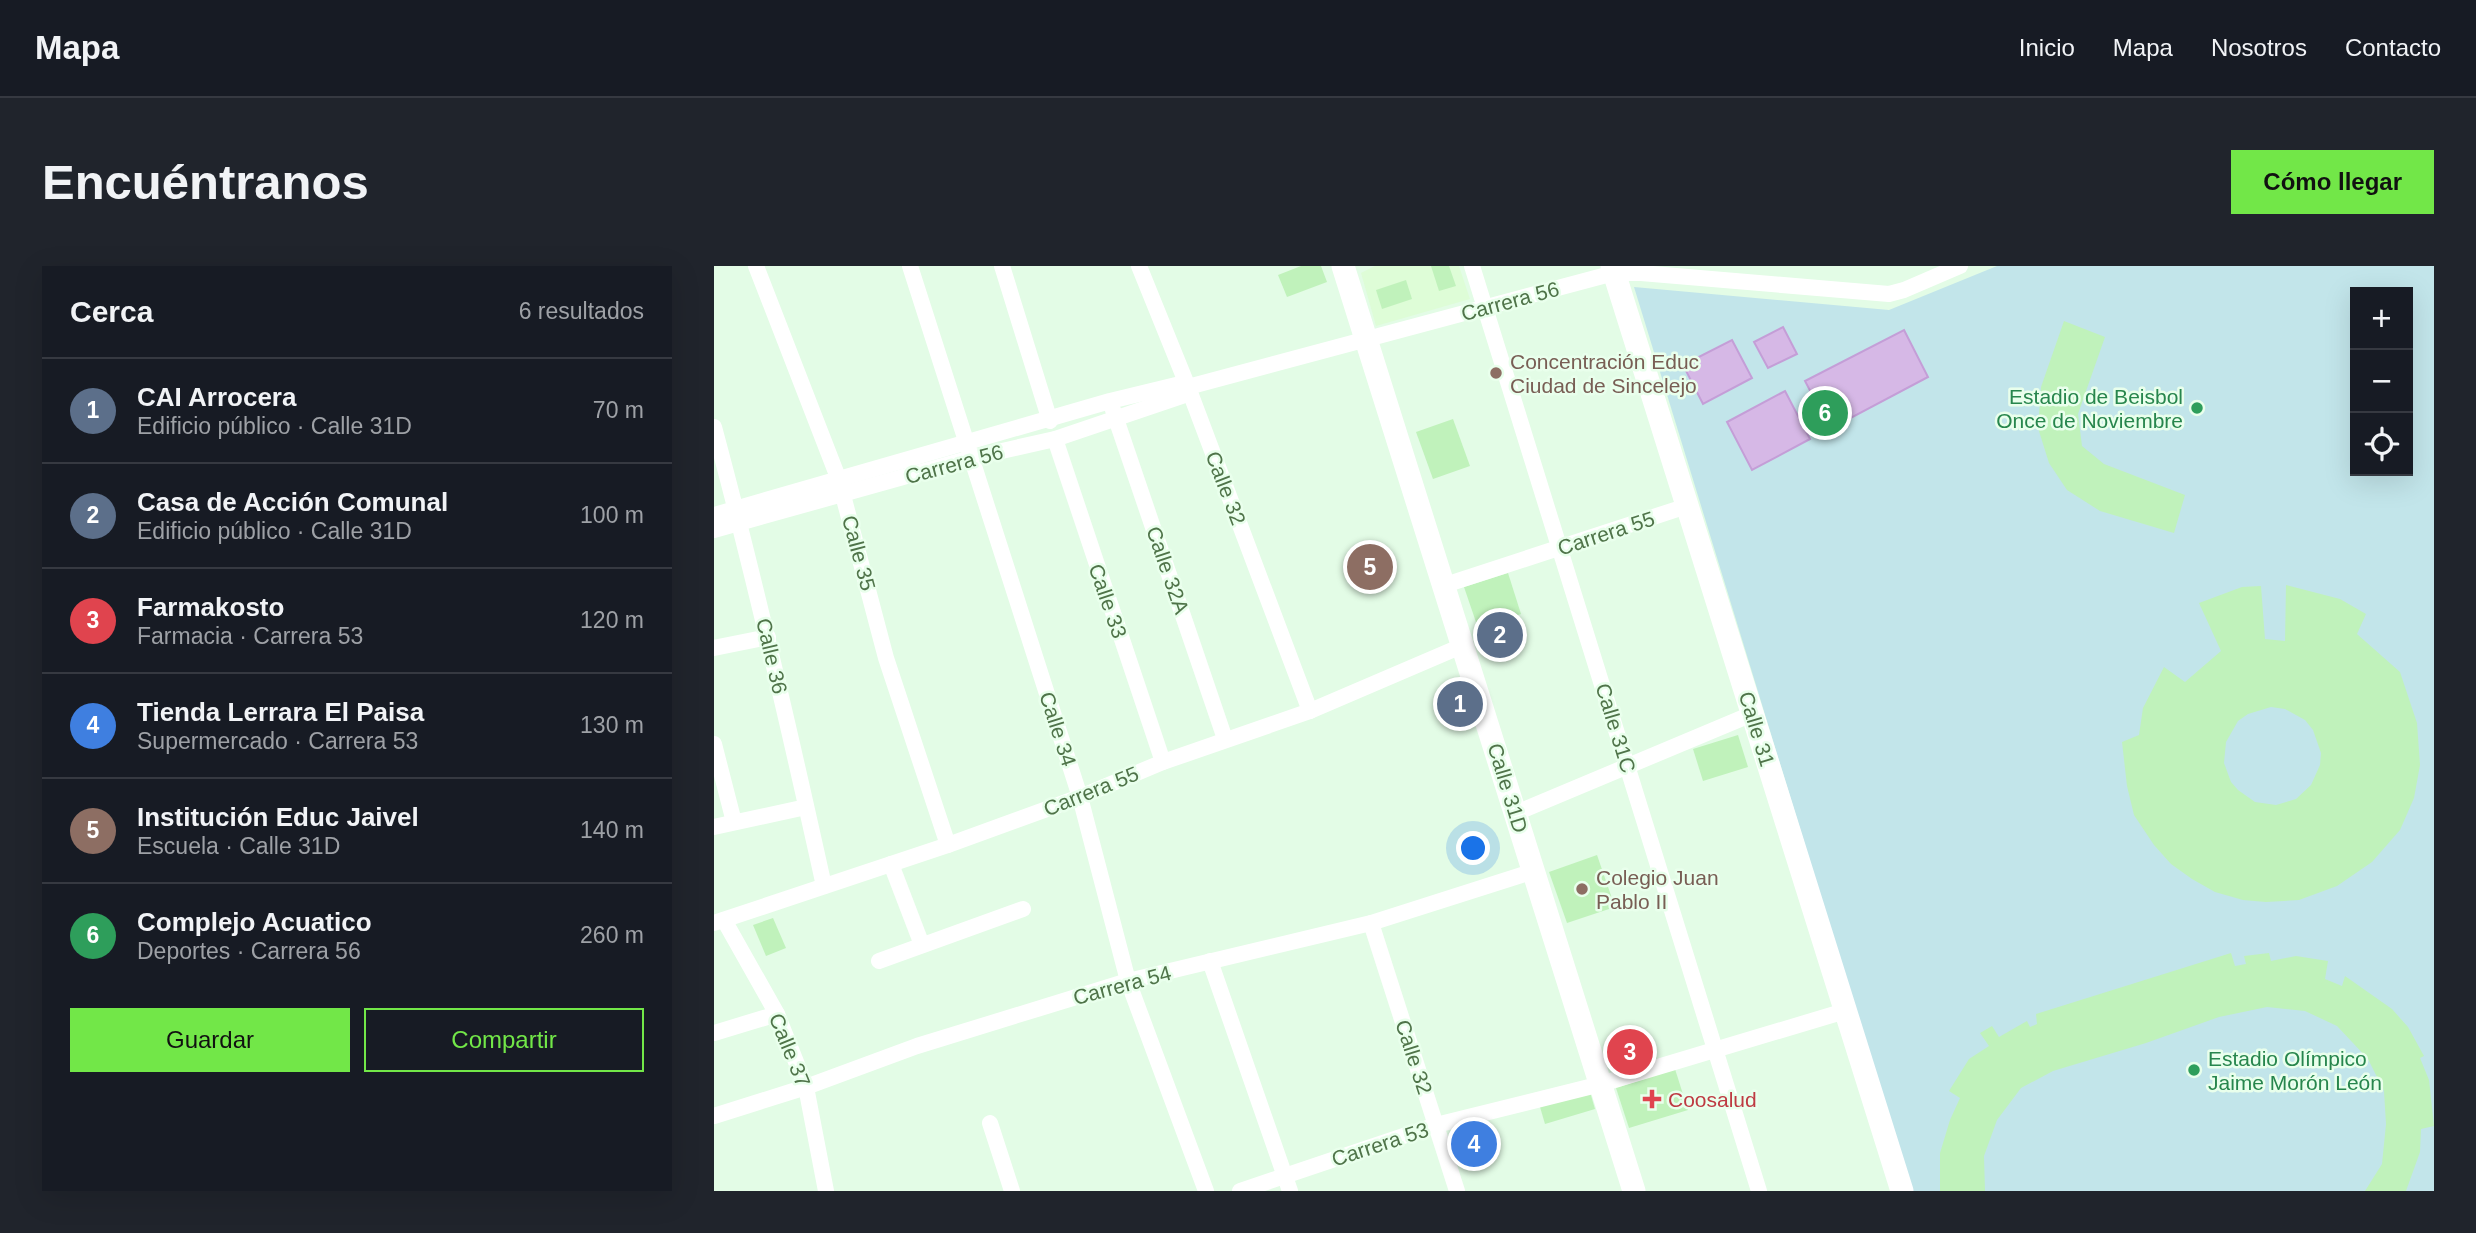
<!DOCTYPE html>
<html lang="es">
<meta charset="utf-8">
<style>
:root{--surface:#171b24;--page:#20242c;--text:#f1f3f6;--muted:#9ea1a6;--line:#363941;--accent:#72e748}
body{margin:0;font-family:Helvetica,sans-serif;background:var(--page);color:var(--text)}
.controls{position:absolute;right:21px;top:21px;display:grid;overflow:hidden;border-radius:0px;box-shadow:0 7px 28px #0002}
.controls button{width:63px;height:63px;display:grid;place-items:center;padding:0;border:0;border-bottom:2px solid var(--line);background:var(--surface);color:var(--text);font:35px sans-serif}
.you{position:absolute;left:760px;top:583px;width:24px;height:24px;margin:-18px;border:5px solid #fff;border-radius:50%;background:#1a73e8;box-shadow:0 0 0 10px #1a73e833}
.badge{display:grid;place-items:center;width:46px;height:46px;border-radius:50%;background:var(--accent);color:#fff;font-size:23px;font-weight:700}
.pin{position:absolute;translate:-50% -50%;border:4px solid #fff;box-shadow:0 2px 7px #0006}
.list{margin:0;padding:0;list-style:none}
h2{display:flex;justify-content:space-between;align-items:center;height:91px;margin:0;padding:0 28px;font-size:30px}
h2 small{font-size:23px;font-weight:400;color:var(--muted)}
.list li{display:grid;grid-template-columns:46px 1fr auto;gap:21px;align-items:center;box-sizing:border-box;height:105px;padding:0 28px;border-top:2px solid var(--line)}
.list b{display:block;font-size:26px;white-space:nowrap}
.list p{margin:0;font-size:23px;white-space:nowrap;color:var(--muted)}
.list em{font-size:23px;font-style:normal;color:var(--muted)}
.actions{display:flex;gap:14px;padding:21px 28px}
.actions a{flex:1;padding:16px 0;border:2px solid var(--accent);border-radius:0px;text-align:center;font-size:24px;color:var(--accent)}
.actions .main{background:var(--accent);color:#111}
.icon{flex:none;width:38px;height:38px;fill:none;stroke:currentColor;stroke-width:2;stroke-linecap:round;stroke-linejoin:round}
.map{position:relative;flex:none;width:1720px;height:925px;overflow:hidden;border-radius:0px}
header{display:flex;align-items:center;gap:42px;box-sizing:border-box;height:98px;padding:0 35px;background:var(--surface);border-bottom:2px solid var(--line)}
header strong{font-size:33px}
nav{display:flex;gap:38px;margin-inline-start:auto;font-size:24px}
.intro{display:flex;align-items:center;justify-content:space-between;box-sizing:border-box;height:168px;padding:0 42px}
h1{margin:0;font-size:49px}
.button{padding:18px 32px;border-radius:0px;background:var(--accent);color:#111;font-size:24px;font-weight:700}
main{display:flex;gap:42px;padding:0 42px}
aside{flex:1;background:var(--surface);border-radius:0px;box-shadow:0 7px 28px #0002}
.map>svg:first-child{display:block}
.commercial{fill:#defdd7}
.green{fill:#c2e5ea;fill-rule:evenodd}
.water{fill:#d6b8e6;stroke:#c49ed7;stroke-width:2}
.building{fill:#c0f2bb;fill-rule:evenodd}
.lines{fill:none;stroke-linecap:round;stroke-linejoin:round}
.street{stroke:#fff;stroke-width:16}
.secondary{stroke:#fff;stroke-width:23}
.education-dot{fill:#8d6e63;stroke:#e9ffec;stroke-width:2.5}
.leisure-dot{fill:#2e9e5b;stroke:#e9ffec;stroke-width:2.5}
.health-dot{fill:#e0444e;stroke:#e9ffec;stroke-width:2.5}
.labels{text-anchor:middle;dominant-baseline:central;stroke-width:5;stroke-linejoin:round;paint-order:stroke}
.street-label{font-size:21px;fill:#4f7449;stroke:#e9ffec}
.education-label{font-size:21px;fill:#785e54;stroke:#e9ffec;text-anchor:start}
.leisure-label{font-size:21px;fill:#27864d;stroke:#e9ffec;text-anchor:end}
.health-label{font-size:21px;fill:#be3a42;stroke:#e9ffec;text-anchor:start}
</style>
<header>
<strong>Mapa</strong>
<nav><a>Inicio</a><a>Mapa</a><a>Nosotros</a><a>Contacto</a></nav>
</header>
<div class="intro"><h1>Encuéntranos</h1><a class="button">Cómo llegar</a></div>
<main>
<aside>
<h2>Cerca<small>6 resultados</small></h2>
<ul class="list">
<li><span class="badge" style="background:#5c6f8a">1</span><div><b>CAI Arrocera</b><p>Edificio público · Calle 31D</p></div><em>70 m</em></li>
<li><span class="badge" style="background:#5c6f8a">2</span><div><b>Casa de Acción Comunal</b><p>Edificio público · Calle 31D</p></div><em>100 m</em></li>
<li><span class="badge" style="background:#e0444e">3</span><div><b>Farmakosto</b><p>Farmacia · Carrera 53</p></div><em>120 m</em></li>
<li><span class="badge" style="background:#3f7fe0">4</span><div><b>Tienda Lerrara El Paisa</b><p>Supermercado · Carrera 53</p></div><em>130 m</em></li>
<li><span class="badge" style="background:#8d6e63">5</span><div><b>Institución Educ Jaivel</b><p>Escuela · Calle 31D</p></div><em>140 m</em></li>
<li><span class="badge" style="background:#2e9e5b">6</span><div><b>Complejo Acuatico</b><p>Deportes · Carrera 56</p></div><em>260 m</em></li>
</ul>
<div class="actions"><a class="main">Guardar</a><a>Compartir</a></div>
</aside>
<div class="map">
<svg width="1720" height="925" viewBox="0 0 1720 925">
<rect width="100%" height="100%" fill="#e3fce6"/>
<!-- commercial -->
<path class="commercial" d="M 661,0 L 745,0 L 756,33 L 662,60 L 647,7 Z"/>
<!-- green -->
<path class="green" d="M 1283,0 L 1720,0 L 1720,925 L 1197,925 L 920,21 L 1175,44 ZM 1641,26 L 1694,26 L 1694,205 L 1641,205 Z"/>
<!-- water -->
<g class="water">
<path d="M 1069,61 L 1083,88 L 1054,102 L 1040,76 Z"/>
<path d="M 1190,64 L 1214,111 L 1116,163 L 1091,115 Z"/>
<path d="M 1018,74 L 1038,112 L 989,138 L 969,99 Z"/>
<path d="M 1071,125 L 1096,173 L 1038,204 L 1013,156 Z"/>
</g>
<!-- building -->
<g class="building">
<path d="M 587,0 L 607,0 L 613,16 L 573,31 L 564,9 Z"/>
<path d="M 717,0 L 735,0 L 742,20 L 725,25 Z"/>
<path d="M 692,14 L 698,33 L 668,43 L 662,24 Z"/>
<path d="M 1350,55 L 1391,71 L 1364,148 L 1368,180 L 1390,198 L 1471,229 L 1460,267 L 1386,245 L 1353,224 L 1335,197 L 1324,162 L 1327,121 Z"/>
<path d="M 1694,100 L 1699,124 L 1694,125 Z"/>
<path d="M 739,153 L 756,200 L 719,213 L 702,166 Z"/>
<path d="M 794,307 L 807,348 L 764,362 L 750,321 Z"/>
<path d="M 1572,319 L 1626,333 L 1652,348 L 1643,368 L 1686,406 L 1703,457 L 1706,499 L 1700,532 L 1686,564 L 1658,596 L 1623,620 L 1585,634 L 1552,636 L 1529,634 L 1501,626 L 1478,613 L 1457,598 L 1440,579 L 1420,549 L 1413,520 L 1408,476 L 1425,469 L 1429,442 L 1450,401 L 1471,416 L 1507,385 L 1485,337 L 1528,321 L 1547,320 L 1551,373 L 1571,375 ZM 1557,441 L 1571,443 L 1591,454 L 1599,464 L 1607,487 L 1606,499 L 1597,519 L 1582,533 L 1562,539 L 1541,536 L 1524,524 L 1517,516 L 1510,497 L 1512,476 L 1524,455 L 1534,448 Z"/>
<path d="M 800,351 L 809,373 L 773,387 L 764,365 Z"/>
<path d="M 1024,469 L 1034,501 L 989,515 L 979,483 Z"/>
<path d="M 883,589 L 901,641 L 853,657 L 835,606 Z"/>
<path d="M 59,652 L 72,682 L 52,690 L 39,659 Z"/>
<path d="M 1517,687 L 1521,700 L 1532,698 L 1530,690 L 1555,687 L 1557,695 L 1582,690 L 1614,695 L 1611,713 L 1628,720 L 1631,710 L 1678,743 L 1694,761 L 1710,790 L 1706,792 L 1715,814 L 1720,860 L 1707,863 L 1706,886 L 1692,925 L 1651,925 L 1668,898 L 1672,858 L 1670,825 L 1654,793 L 1623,760 L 1591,745 L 1553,741 L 1505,751 L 1432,777 L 1339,805 L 1307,822 L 1283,854 L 1270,890 L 1271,925 L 1226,925 L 1226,887 L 1236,854 L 1246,832 L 1235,825 L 1255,793 L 1275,780 L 1266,767 L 1278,760 L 1285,771 L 1313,755 L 1316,761 L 1323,758 L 1322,748 Z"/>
<path d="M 934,766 L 943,792 L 898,806 L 890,781 Z"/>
<path d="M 961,803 L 974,844 L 915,862 L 902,822 Z"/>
<path d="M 876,826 L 881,843 L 831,858 L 826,841 Z"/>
<path d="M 767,856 L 779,892 L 754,900 L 742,864 Z"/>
</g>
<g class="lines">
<!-- street -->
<g class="street">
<path d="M 42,0 L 125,214 L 172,392 L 234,579"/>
<path d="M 196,0 L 366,531 L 414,715 L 492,925"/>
<path d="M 288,0 L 336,155"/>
<path d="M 425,0 L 474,121 L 596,445"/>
<path d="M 758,0 L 1045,925"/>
<path d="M 399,144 L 511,473"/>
<path d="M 0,161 C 41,313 76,466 110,620"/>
<path d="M 341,173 L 449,496"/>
<path d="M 0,249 L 396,135 L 462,119 L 474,121 L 900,7 L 927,7 L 1175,28 L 1190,24 L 1246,0"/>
<path d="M 0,264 L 257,192 L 341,173 L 471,129 L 474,121"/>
<path d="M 731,319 L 973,240"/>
<path d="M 0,382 L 54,371"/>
<path d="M 0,478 L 20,556"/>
<path d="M 802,547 L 1038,448"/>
<path d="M 0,561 L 92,541"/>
<path d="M 177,598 L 208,679"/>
<path d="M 10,654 L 63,748 L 92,821 L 112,925"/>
<path d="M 0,657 L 234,579 L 366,531 L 449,496 L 596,445 L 750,379"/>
<path d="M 657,657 L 743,925"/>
<path d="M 165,695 L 309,643"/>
<path d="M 496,695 L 576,925"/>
<path d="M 0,767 L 63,748"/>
<path d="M 0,850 L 92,821 L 203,780 L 414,715 L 657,657 L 820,605"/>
<path d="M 276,857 L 298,925"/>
<path d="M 526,925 L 722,859 L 887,818 L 1131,745"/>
</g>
<!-- secondary -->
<g class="secondary">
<path d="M 629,0 L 920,925"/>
<path d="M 898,0 L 1188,925"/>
</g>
</g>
<!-- markers -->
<g class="education-dot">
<circle cx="782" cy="107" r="7"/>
<circle cx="868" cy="623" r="7"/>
</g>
<g class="leisure-dot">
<circle cx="1483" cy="142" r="7"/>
<circle cx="1480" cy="804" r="7"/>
</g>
<path class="health-dot" d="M934.5 822.5h7v7h7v7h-7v7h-7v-7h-7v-7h7z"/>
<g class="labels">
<!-- street labels -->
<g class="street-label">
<text transform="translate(796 35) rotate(-15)">Carrera 56</text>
<text transform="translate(240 198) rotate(-15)">Carrera 56</text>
<text transform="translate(512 222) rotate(69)">Calle 32</text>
<text transform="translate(892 267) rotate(-18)">Carrera 55</text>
<text transform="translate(145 287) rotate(75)">Calle 35</text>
<text transform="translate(454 304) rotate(71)">Calle 32A</text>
<text transform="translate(394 335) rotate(71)">Calle 33</text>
<text transform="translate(58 390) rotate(77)">Calle 36</text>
<text transform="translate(902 462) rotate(73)">Calle 31C</text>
<text transform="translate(344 463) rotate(72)">Calle 34</text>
<text transform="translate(1043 463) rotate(73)">Calle 31</text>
<text transform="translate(794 522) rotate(73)">Calle 31D</text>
<text transform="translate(377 525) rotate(-22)">Carrera 55</text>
<text transform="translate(408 719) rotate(-15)">Carrera 54</text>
<text transform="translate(76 784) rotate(68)">Calle 37</text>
<text transform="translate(700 791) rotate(72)">Calle 32</text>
<text transform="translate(666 878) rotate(-18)">Carrera 53</text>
</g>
<!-- education labels -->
<g class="education-label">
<text x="796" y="95">Concentración Educ<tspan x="796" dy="24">Ciudad de Sincelejo</tspan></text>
<text x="882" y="611">Colegio Juan<tspan x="882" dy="24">Pablo II</tspan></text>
</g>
<!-- leisure labels -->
<g class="leisure-label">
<text x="1469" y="130">Estadio de Beisbol<tspan x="1469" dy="24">Once de Noviembre</tspan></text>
<text x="1494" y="792" text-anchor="start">Estadio Olímpico<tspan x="1494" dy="24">Jaime Morón León</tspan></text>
</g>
<!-- health labels -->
<g class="health-label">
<text x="954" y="833">Coosalud</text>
</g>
</g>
</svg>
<div class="controls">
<button>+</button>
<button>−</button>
<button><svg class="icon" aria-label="locate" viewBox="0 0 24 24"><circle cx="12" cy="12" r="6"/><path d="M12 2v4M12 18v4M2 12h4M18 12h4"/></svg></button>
</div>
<div class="you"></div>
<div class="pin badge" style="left:746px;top:438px;background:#5c6f8a">1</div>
<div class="pin badge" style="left:786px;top:369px;background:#5c6f8a">2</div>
<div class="pin badge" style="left:916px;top:786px;background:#e0444e">3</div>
<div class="pin badge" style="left:760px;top:878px;background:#3f7fe0">4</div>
<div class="pin badge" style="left:656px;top:301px;background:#8d6e63">5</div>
<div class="pin badge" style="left:1111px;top:147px;background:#2e9e5b">6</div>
</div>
</main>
